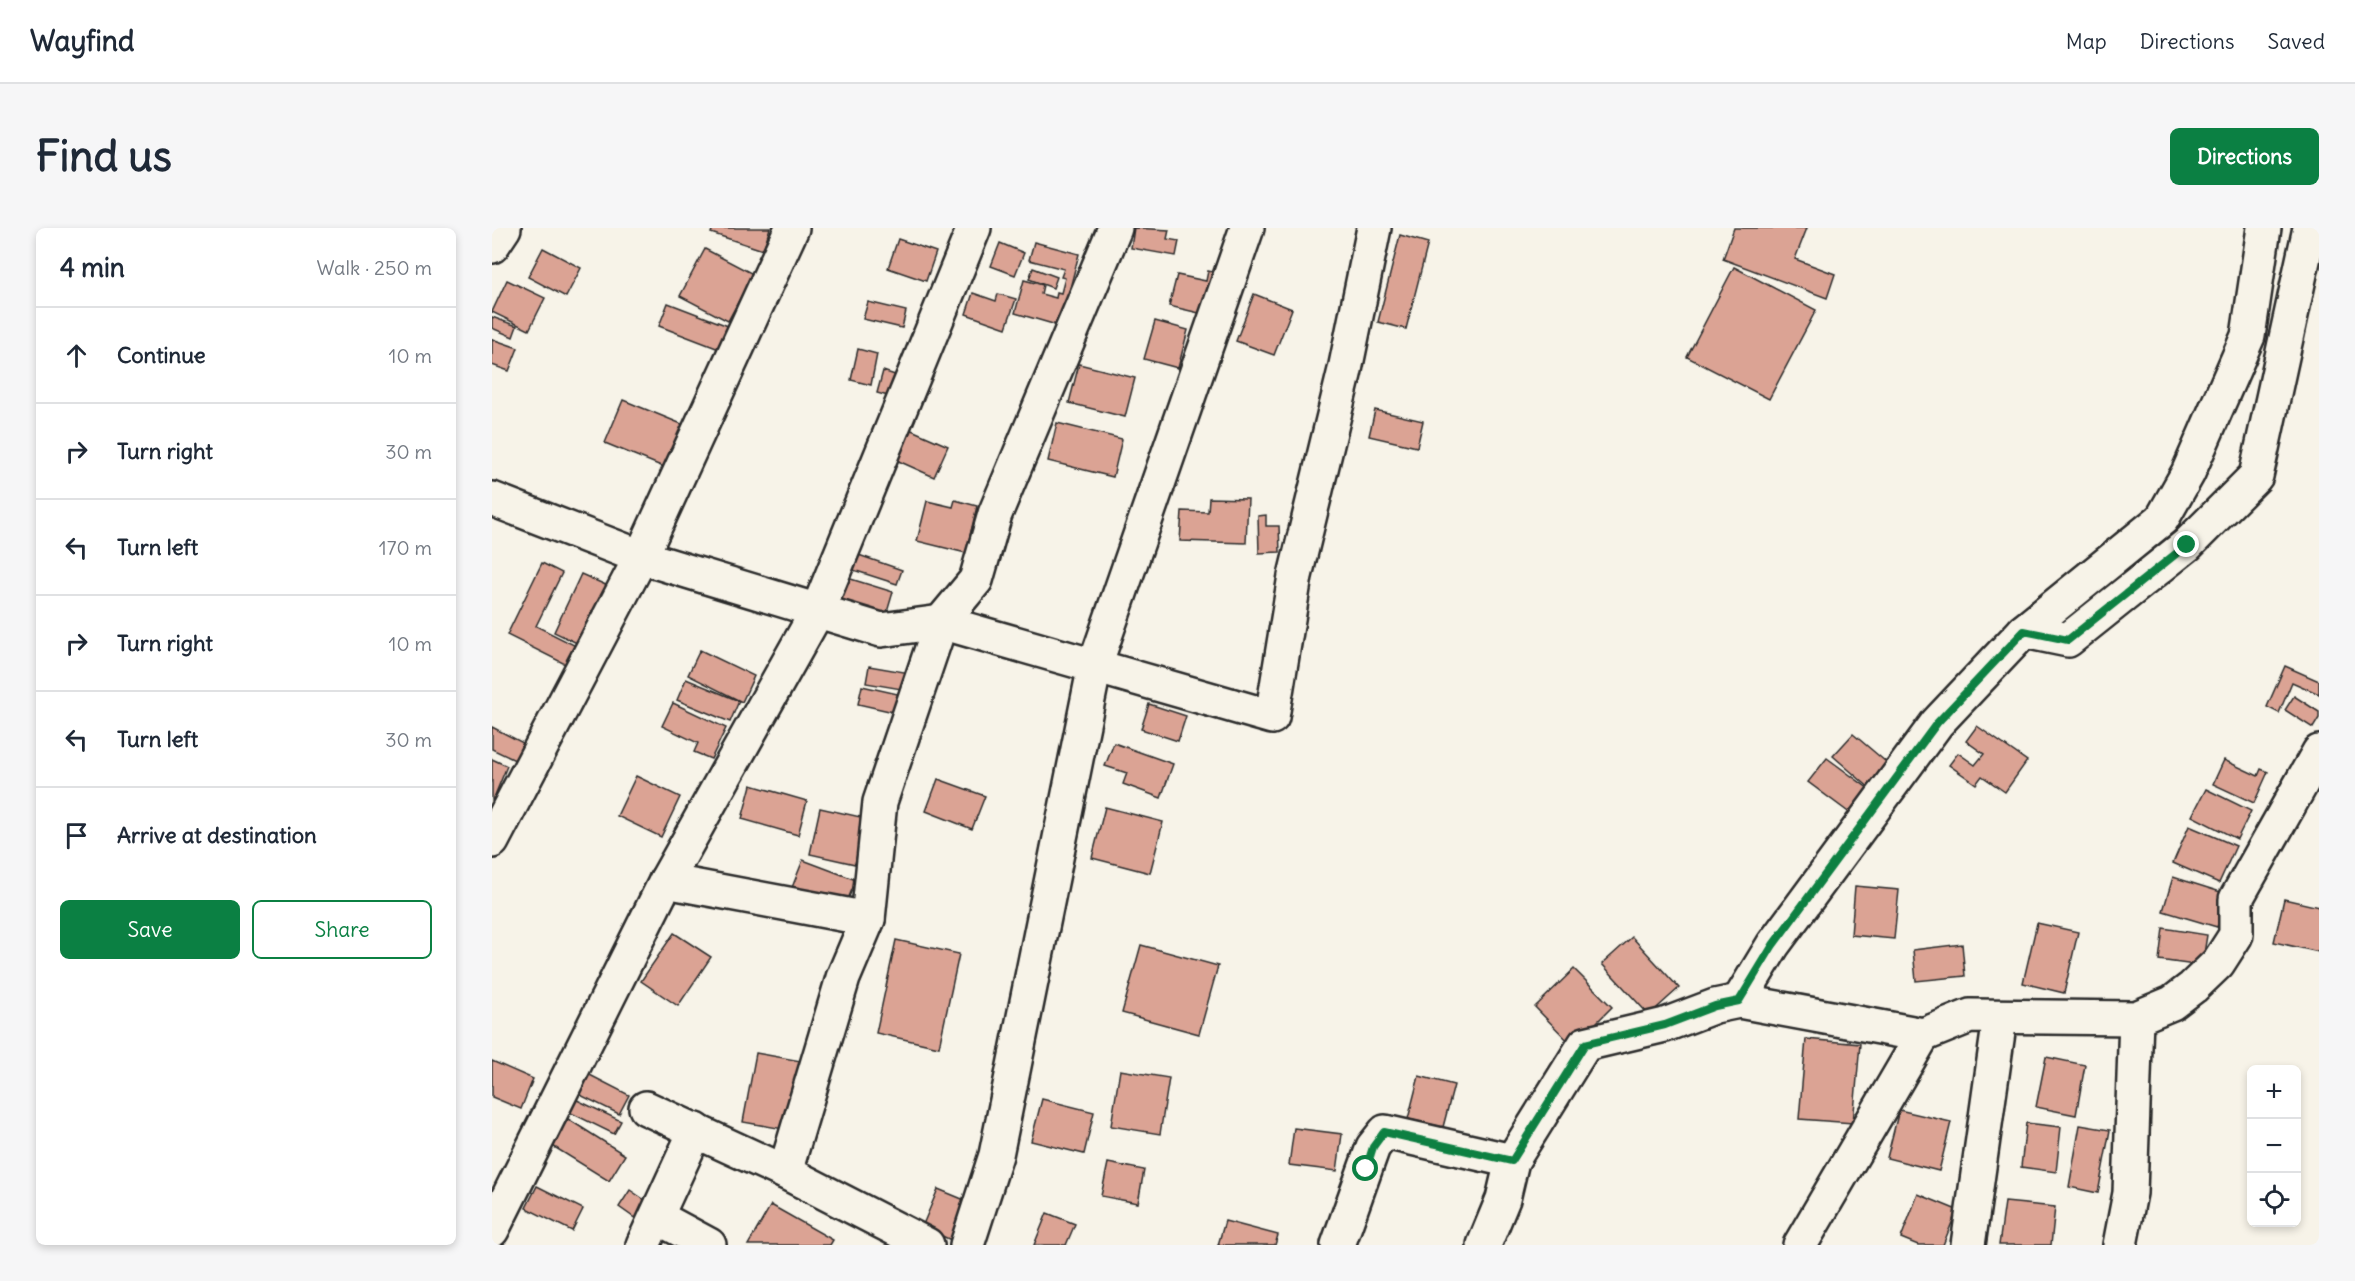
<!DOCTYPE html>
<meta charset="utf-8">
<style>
:root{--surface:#fff;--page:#f6f6f7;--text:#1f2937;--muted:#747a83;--line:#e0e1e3;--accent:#0b8043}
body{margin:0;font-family:Delius,sans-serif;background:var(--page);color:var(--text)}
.controls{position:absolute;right:18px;bottom:18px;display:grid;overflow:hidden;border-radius:9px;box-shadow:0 3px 9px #0003}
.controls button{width:54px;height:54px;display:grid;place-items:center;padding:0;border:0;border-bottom:2px solid var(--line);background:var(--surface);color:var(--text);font:30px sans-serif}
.stop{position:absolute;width:18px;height:18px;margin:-14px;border:4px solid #0b8043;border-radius:50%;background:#fff}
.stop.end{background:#0b8043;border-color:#fff;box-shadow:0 2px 6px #0008}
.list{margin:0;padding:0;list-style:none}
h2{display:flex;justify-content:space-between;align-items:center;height:78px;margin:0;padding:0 24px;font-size:26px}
h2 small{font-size:20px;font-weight:400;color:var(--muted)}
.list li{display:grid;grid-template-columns:39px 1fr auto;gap:18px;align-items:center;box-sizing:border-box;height:96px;padding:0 24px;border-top:2px solid var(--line)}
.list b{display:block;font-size:22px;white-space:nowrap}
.list em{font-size:20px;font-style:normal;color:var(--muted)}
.actions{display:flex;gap:12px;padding:18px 24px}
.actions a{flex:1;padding:14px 0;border:2px solid var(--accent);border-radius:9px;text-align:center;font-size:21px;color:var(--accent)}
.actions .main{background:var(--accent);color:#fff}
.icon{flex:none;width:33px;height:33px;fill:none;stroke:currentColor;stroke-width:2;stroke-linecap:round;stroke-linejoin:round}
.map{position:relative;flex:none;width:1827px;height:1017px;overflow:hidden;border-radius:9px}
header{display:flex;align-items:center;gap:36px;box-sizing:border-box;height:84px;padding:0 30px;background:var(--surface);border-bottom:2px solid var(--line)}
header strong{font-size:28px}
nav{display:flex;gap:33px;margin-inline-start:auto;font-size:21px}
.intro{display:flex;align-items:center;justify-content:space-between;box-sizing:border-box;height:144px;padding:0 36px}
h1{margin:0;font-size:42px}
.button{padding:15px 27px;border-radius:9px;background:var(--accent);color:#fff;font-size:21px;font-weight:700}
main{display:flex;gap:36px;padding:0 36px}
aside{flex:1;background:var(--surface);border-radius:9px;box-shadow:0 3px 9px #0003}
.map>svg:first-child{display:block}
.building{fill:#dba394;stroke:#2b2b2b;stroke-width:1.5}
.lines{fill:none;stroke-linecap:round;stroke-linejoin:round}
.street-casing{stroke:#2b2b2b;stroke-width:38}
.street{stroke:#f7f3e8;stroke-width:33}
.route{stroke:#0b8043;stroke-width:8}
</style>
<header>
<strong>Wayfind</strong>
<nav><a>Map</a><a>Directions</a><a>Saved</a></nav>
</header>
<div class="intro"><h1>Find us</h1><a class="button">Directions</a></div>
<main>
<aside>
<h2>4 min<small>Walk · 250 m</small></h2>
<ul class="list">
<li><svg class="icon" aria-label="ahead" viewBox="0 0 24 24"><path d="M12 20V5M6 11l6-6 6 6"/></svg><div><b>Continue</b></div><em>10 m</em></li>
<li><svg class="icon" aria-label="right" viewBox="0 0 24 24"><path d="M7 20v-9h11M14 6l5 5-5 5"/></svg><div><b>Turn right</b></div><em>30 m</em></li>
<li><svg class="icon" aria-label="left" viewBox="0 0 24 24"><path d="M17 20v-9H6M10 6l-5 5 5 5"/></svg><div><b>Turn left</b></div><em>170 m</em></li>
<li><svg class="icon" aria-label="right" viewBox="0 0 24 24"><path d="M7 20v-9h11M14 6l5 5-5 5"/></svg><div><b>Turn right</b></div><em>10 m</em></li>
<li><svg class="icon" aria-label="left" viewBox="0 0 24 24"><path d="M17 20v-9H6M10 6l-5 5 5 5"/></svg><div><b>Turn left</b></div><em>30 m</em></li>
<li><svg class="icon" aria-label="arrive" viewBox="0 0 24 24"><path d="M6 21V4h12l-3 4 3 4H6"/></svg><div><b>Arrive at destination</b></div></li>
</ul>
<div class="actions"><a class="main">Save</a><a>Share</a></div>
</aside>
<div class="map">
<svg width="1827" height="1017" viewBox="0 0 1827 1017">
<rect width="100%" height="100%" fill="#f7f3e8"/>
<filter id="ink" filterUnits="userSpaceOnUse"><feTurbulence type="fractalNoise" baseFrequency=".0167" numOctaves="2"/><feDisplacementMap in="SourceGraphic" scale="12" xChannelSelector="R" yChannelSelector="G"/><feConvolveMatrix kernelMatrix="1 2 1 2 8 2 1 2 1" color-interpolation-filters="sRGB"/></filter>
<g filter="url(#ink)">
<!-- building -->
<g class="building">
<path d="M 221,0 L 278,0 L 271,22 L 219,5 Z"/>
<path d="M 642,0 L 677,2 L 675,11 L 687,13 L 684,28 L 639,20 Z"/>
<path d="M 1242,0 L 1315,0 L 1303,31 L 1343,46 L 1335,70 L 1231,31 Z"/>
<path d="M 908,7 L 936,15 L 914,101 L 886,94 Z"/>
<path d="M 406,11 L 444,24 L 434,53 L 396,40 Z"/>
<path d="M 542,14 L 587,26 L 568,98 L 523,85 L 532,52 L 551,57 L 549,66 L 564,70 L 565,64 L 569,65 L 573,50 L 569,49 L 572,41 L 537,32 Z"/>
<path d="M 508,15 L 532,25 L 523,47 L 499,38 Z"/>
<path d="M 51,20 L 89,40 L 74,69 L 36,49 Z"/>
<path d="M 213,21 L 261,46 L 236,93 L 188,68 Z"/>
<path d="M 1242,39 L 1324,82 L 1277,171 L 1195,129 Z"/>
<path d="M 541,40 L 565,49 L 561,60 L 537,51 Z"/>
<path d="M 716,43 L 726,45 L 716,87 L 677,78 L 685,47 L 714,53 Z"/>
<path d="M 15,52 L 53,70 L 37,102 L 0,84 Z"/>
<path d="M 481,65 L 504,73 L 506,66 L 524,71 L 514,100 L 474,86 Z"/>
<path d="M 762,66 L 800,81 L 782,127 L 744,113 Z"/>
<path d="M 376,74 L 414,83 L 410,100 L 371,91 Z"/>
<path d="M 176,75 L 236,98 L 227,121 L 167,98 Z"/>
<path d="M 0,89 L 25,98 L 21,109 L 0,100 Z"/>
<path d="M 663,93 L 696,102 L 686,140 L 652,131 Z"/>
<path d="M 0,111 L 26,120 L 17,143 L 0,137 Z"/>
<path d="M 366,121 L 385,126 L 379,157 L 359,152 Z"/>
<path d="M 587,136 L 643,150 L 633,189 L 577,175 Z"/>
<path d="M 391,143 L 406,148 L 400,169 L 385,165 Z"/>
<path d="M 131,172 L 192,197 L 174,240 L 113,215 Z"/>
<path d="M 883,182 L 931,193 L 925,219 L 877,208 Z"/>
<path d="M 565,195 L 630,211 L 621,249 L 556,233 Z"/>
<path d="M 415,200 L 456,218 L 442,249 L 402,231 Z"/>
<path d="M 717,270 L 756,271 L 754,315 L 688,313 L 690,283 L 716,284 Z"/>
<path d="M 463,272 L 485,278 L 474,325 L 425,313 L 435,273 L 461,279 Z"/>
<path d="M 774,287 L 774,298 L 787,298 L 788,324 L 767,325 L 766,288 Z"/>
<path d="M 358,324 L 410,342 L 405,356 L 352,339 Z"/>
<path d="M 50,335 L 70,345 L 44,398 L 84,418 L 75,437 L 15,407 Z"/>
<path d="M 89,346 L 116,358 L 89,417 L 62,404 Z"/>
<path d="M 349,348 L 401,364 L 393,391 L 339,380 Z"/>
<path d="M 208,422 L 262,448 L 250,474 L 196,447 Z"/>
<path d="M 377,438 L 424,446 L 421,463 L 374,455 Z"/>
<path d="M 1793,438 L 1827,453 L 1827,466 L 1800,454 L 1787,485 L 1775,479 Z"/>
<path d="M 194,451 L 247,473 L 238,494 L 185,472 Z"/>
<path d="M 370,458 L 419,469 L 415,487 L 366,476 Z"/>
<path d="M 1802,468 L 1827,484 L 1827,490 L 1821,500 L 1793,482 Z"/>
<path d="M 181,475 L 234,500 L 219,531 L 202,524 L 206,515 L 170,498 Z"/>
<path d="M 657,476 L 694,488 L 686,513 L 649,501 Z"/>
<path d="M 1485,498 L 1535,533 L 1513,564 L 1490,548 L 1484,556 L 1457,537 L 1466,525 L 1483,537 L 1492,526 L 1474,513 Z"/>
<path d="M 0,499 L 33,516 L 25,533 L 0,521 Z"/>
<path d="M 1361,506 L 1400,539 L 1380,562 L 1341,528 Z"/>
<path d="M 622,515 L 681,536 L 669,570 L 631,556 L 635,545 L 613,538 Z"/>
<path d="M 1335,530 L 1377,561 L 1359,586 L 1316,554 Z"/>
<path d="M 0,531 L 15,538 L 1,572 L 0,572 Z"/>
<path d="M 1732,532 L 1766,548 L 1769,541 L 1776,544 L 1762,575 L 1721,556 Z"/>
<path d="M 144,548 L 188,569 L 169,609 L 125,588 Z"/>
<path d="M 446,551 L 493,568 L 480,601 L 434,583 Z"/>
<path d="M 259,557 L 315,573 L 306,607 L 250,591 Z"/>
<path d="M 1714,561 L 1759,583 L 1745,611 L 1700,588 Z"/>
<path d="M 613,579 L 671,594 L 658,645 L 600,630 Z"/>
<path d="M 328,580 L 373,590 L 363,636 L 318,626 Z"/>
<path d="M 1697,598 L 1744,618 L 1727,655 L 1681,635 Z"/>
<path d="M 311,632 L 364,652 L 351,683 L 299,662 Z"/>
<path d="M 1681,649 L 1735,666 L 1725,699 L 1671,683 Z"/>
<path d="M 1363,658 L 1407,662 L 1402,711 L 1359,707 Z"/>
<path d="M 1792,671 L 1827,679 L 1827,724 L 1782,714 Z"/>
<path d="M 1545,695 L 1586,704 L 1572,765 L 1531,755 Z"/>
<path d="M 1671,700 L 1715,707 L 1710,738 L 1667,732 Z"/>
<path d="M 182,705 L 219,729 L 186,778 L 149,753 Z"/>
<path d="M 1140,709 L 1187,760 L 1157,787 L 1110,736 Z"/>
<path d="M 404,712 L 467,726 L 447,819 L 384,805 Z"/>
<path d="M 1470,716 L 1473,748 L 1424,753 L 1421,722 Z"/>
<path d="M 649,717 L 726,738 L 707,806 L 630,785 Z"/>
<path d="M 1082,741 L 1120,779 L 1081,818 L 1043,779 Z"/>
<path d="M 1314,811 L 1368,816 L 1361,895 L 1307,891 Z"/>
<path d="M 264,825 L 309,833 L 297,902 L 251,894 Z"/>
<path d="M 1554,829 L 1593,837 L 1584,887 L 1544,879 Z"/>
<path d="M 0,833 L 41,851 L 29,881 L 0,869 Z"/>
<path d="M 628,842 L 677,850 L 668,906 L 619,898 Z"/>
<path d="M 90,843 L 137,867 L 127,886 L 80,863 Z"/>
<path d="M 927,848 L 962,857 L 951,899 L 916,891 Z"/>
<path d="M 83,871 L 129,893 L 122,906 L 77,884 Z"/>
<path d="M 550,871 L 602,884 L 592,926 L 539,913 Z"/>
<path d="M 1407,882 L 1459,894 L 1447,943 L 1395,930 Z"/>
<path d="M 76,891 L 133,927 L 117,953 L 59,917 Z"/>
<path d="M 1534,895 L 1569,899 L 1564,944 L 1529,939 Z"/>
<path d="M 1588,897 L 1618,902 L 1606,965 L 1577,959 Z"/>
<path d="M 802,900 L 850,906 L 845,943 L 797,937 Z"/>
<path d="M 616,935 L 652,942 L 646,975 L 609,968 Z"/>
<path d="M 45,958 L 91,981 L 80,1003 L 34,980 Z"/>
<path d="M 446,961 L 475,973 L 459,1012 L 430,999 Z"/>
<path d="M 138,962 L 163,979 L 151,996 L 127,979 Z"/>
<path d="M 1426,966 L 1465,982 L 1451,1017 L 1426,1017 L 1409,1010 Z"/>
<path d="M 1513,974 L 1563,979 L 1559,1017 L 1507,1017 Z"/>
<path d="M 279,977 L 341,1012 L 338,1017 L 256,1017 Z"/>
<path d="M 555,985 L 583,996 L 574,1017 L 542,1017 Z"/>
<path d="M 733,993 L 786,1007 L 783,1017 L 726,1017 Z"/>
</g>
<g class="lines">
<defs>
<g id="street">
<path d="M 0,18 L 12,0"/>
<path d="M 0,271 L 149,329 L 389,402 L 449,394 L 780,489 L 803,348 L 853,142 L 882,0"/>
<path d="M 1532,403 L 1576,412 L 1695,317 L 1764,248 L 1818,0"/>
<path d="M 0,613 L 149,329 L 300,0"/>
<path d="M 174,653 L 376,691"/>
<path d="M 1247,773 L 1431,807 L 1478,788 L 1644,790 L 1680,775 L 1701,759 L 1726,735 L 1744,707 L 1744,671 L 1827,524"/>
<path d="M 154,880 L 293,944 L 435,1017"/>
<path d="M 293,944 L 351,750 L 376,691 L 388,574 L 449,394 L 484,352 L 503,286 L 623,0"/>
<path d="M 165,989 L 217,1017"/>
<path d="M 0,1002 L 174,653 L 326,382 L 482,0"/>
<path d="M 151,1017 L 204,902"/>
<path d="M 475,1017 L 504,927 L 603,437 L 755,0"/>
<path d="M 846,1017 L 881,919 L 893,904 L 1020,933"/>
<path d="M 992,1017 L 1011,971 L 1020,933 L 1093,816 L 1173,797 L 1223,778 L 1247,773 L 1281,717 L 1445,495 L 1532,403 L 1670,291 L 1696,245 L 1756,108 L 1772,0"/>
<path d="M 1308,1017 L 1431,807"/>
<path d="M 1476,1017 L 1508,790"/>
<path d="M 1628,1017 L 1638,965 L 1644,790"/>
</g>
</defs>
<!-- street casing -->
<use href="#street" class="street-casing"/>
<!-- street -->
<use href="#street" class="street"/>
</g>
</g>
<g class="lines" filter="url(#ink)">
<!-- route -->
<path class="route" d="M 874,941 L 881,919 L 892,904 L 1020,933 L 1093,816 L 1173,797 L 1223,778 L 1247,773 L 1281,717 L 1445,495 L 1532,403 L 1576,412 L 1695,317"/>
</g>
</svg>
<div class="controls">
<button>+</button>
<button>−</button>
<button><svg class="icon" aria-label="locate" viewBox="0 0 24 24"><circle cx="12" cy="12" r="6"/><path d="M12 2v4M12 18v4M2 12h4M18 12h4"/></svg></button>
</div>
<div class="stop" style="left:874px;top:941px"></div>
<div class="stop end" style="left:1695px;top:317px"></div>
</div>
</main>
